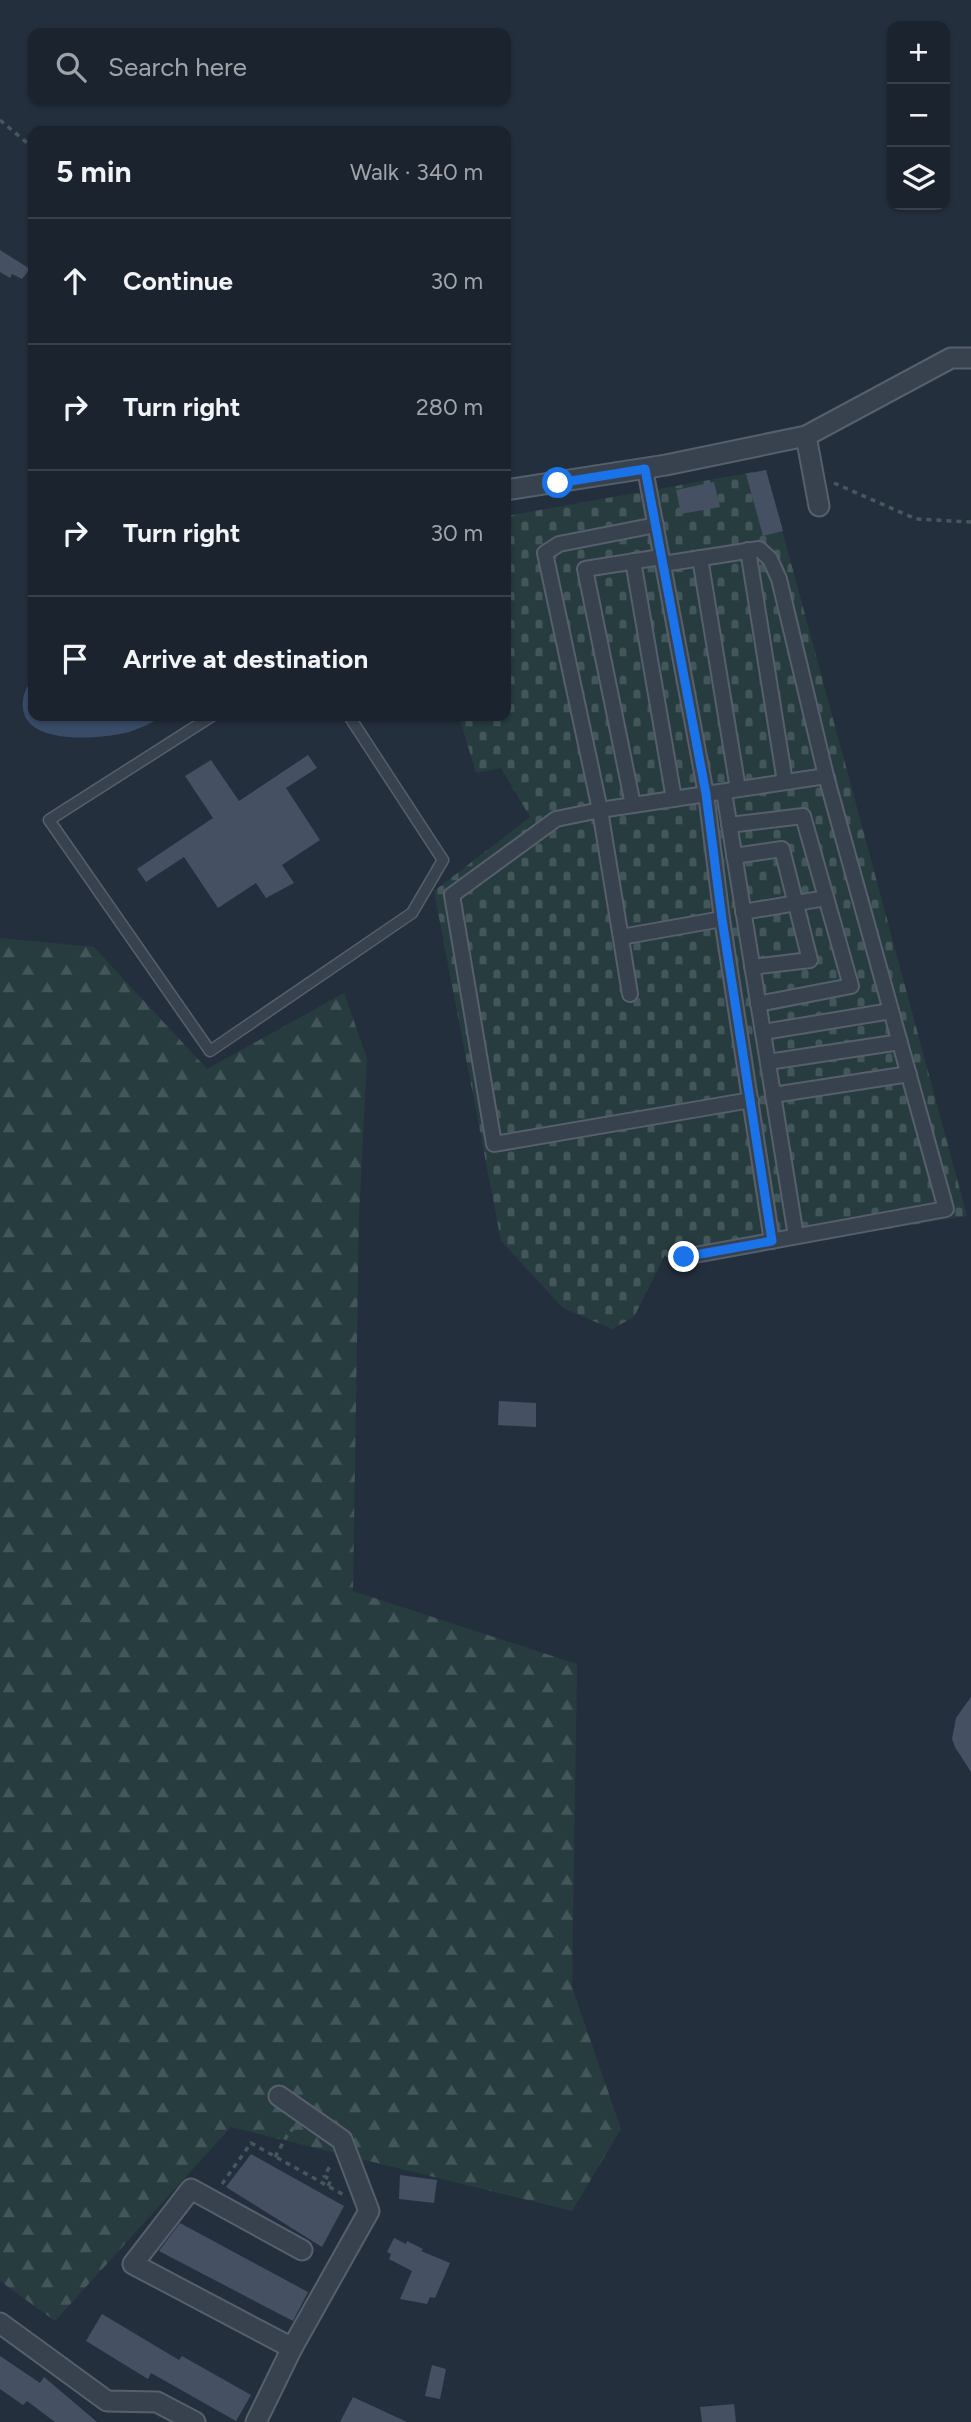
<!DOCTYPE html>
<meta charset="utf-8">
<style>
:root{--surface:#1b232e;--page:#242b36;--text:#f1f3f6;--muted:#a0a4aa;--line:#39404a}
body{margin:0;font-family:Figtree,sans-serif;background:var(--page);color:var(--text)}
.controls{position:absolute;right:21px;top:21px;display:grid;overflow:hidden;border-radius:14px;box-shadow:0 2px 5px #0004}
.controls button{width:63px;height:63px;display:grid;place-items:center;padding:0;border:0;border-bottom:2px solid var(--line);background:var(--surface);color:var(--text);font:35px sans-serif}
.stop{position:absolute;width:21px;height:21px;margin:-16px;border:5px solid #1a73e8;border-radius:50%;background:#fff}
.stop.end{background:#1a73e8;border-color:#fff;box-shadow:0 2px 7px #0008}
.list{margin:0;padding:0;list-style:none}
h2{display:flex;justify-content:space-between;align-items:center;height:91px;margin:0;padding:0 28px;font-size:30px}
h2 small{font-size:23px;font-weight:400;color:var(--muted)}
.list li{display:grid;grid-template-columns:46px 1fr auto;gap:21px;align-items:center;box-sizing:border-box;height:126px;padding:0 28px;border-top:2px solid var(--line)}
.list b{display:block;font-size:26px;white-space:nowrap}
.list em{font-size:23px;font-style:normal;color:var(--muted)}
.icon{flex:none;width:38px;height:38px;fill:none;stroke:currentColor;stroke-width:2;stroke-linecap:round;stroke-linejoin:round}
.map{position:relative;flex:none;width:971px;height:2422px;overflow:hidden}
.search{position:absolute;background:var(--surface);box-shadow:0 2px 5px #0004;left:28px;top:28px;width:483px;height:77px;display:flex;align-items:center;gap:18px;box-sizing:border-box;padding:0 24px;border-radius:14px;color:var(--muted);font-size:26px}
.panel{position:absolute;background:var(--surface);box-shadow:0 2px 5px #0004;left:28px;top:126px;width:483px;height:595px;border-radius:14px}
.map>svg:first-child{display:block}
.forest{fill:url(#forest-firs)}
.cemetery{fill:url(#cemetery-stones)}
.water{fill:#394c67}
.building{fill:#455162}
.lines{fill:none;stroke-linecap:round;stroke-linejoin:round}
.service-casing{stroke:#565f6c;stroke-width:13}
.pedestrian-casing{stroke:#565f6c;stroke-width:18}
.minor-casing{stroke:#565f6c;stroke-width:23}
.path{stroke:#44595c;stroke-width:3.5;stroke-dasharray:5 5;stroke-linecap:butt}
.service{stroke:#38414e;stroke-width:10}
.pedestrian{stroke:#38414e;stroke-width:14}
.minor{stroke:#38414e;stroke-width:19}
.route{stroke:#1a73e8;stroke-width:9}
</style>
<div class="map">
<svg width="971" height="2422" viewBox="0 0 971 2422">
<defs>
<pattern id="forest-firs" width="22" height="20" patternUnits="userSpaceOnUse" patternTransform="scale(1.75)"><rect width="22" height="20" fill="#263c3f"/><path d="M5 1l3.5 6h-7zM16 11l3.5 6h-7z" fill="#435659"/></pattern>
<pattern id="cemetery-stones" width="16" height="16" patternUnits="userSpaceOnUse" patternTransform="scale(1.75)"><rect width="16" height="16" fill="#263c3f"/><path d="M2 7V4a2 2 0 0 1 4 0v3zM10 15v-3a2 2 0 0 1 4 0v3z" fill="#435659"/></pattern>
</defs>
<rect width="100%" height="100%" fill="#242f3e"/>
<!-- forest -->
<path class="forest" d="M 0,938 L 94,947 L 207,1069 L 344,993 L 367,1058 L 359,1214 L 353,1591 L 577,1664 L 572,1987 L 621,2129 L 572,2211 L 231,2127 L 55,2321 L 0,2281 Z"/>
<!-- cemetery -->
<path class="cemetery" d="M 766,470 L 967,1216 L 673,1264 L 665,1255 L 634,1317 L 612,1329 L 563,1308 L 501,1241 L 434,891 L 530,817 L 501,768 L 476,773 L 459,716 L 506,716 L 506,516 Z"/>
<!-- water -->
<path class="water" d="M 33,678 L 33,716 L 163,716 C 152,723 141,728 129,732 C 103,739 26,746 23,708 C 22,696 26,687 33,678 Z"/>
<!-- building -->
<g class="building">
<path d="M 0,250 L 30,269 L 22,279 L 12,274 L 10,278 L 0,272 Z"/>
<path d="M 766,470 L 783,531 L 763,536 L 746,474 Z"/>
<path d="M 714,482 L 720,507 L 681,514 L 676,490 Z"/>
<path d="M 308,755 L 317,768 L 286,788 L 320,840 L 282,865 L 294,883 L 266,898 L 256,883 L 218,908 L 184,857 L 146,882 L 137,869 L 213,818 L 185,776 L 211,760 L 239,801 Z"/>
<path d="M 499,1401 L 536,1403 L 536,1427 L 498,1425 Z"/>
<path d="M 971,1697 L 971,1772 L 955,1747 L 952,1739 L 956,1718 Z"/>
<path d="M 251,2154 L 344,2206 L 322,2247 L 226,2187 Z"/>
<path d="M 400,2175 L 437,2180 L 434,2203 L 399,2199 Z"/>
<path d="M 180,2223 L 308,2292 L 293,2321 L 159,2251 Z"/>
<path d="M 394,2238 L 406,2244 L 407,2241 L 423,2249 L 421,2251 L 450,2263 L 435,2298 L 430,2297 L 427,2304 L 400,2299 L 412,2271 L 389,2259 L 391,2254 L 387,2252 Z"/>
<path d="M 102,2314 L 179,2360 L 182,2356 L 251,2395 L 236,2421 L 151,2373 L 148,2379 L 86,2341 Z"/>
<path d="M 0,2356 L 40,2383 L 44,2377 L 97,2422 L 55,2422 L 27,2401 L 23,2405 L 0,2389 Z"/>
<path d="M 432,2365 L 446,2369 L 440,2399 L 425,2396 Z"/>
<path d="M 353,2397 L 407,2422 L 340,2422 Z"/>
<path d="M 734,2404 L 736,2422 L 702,2422 L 700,2407 Z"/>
</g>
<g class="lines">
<defs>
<path id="service" d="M 212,716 L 49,820 L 210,1051 L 412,913 L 443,860 L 349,716"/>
<g id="pedestrian">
<path d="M 645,469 L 706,794 L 826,776 L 779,579 L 770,559 L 759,549 L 663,564"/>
<path d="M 656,525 L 559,544 L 545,553 L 600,810 L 706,794 L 722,919 L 772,1241"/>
<path d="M 748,550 L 785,782"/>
<path d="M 700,558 L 738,789"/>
<path d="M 633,561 L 674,799"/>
<path d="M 724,792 L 796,1236"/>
<path d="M 633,805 L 585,569 L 661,557"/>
<path d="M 729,825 L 803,816 L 851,986 L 758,1004"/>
<path d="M 734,856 L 782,849 L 810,960 L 752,967"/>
<path d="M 743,912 L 826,898"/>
<path d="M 621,937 L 722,919"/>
<path d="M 630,994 L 600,810 L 556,819 L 452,895 L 494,1144 L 751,1100"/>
<path d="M 763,1032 L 891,1011"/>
<path d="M 768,1062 L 900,1042"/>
<path d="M 773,1095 L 909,1074"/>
<path d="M 684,1257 L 946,1209 L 826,776"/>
</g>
<g id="minor">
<path d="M 806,436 L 819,506"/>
<path d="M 506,490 L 666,465 L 806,436 L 951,358 L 971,358"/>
<path d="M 0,2323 L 107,2401 L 157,2402 L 195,2422"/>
<path d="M 292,2348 L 133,2264 L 191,2189 L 302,2250"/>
<path d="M 256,2422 L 292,2348 L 369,2211 L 342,2140 L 279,2096"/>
</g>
</defs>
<!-- service casing -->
<use href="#service" class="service-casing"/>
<!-- pedestrian casing -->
<use href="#pedestrian" class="pedestrian-casing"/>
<!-- minor casing -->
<use href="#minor" class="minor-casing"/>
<!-- path -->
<g class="path">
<path d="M 0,120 L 33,148"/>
<path d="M 834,483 L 916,519 L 971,522"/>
<path d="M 275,2157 L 288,2134 L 295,2126"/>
<path d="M 222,2184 L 251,2143 L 344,2195"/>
<path d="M 328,2186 L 331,2180 L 324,2176 L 332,2163"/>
</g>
<!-- service -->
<use href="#service" class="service"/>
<!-- pedestrian -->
<use href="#pedestrian" class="pedestrian"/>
<!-- minor -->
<use href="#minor" class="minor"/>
</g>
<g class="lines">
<!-- route -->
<path class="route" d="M 558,483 L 645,469 L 706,794 L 722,919 L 772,1241 L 684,1257"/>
</g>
</svg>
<div class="controls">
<button>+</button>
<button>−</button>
<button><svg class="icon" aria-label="layers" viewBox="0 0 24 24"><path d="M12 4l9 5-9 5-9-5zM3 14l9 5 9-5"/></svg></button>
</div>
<div class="stop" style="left:558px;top:483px"></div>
<div class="stop end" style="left:684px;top:1257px"></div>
<div class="search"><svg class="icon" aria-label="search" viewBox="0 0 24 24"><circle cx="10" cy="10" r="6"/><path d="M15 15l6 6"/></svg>Search here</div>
<section class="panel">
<h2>5 min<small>Walk · 340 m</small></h2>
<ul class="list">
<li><svg class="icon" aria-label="ahead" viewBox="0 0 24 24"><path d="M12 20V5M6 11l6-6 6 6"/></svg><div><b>Continue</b></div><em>30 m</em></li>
<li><svg class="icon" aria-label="right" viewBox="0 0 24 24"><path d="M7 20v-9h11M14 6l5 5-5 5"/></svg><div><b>Turn right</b></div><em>280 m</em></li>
<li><svg class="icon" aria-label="right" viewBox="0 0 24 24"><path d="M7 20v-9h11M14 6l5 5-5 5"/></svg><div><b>Turn right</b></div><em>30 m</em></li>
<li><svg class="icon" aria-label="arrive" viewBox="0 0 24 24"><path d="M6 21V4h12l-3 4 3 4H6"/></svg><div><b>Arrive at destination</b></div></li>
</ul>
</section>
</div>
